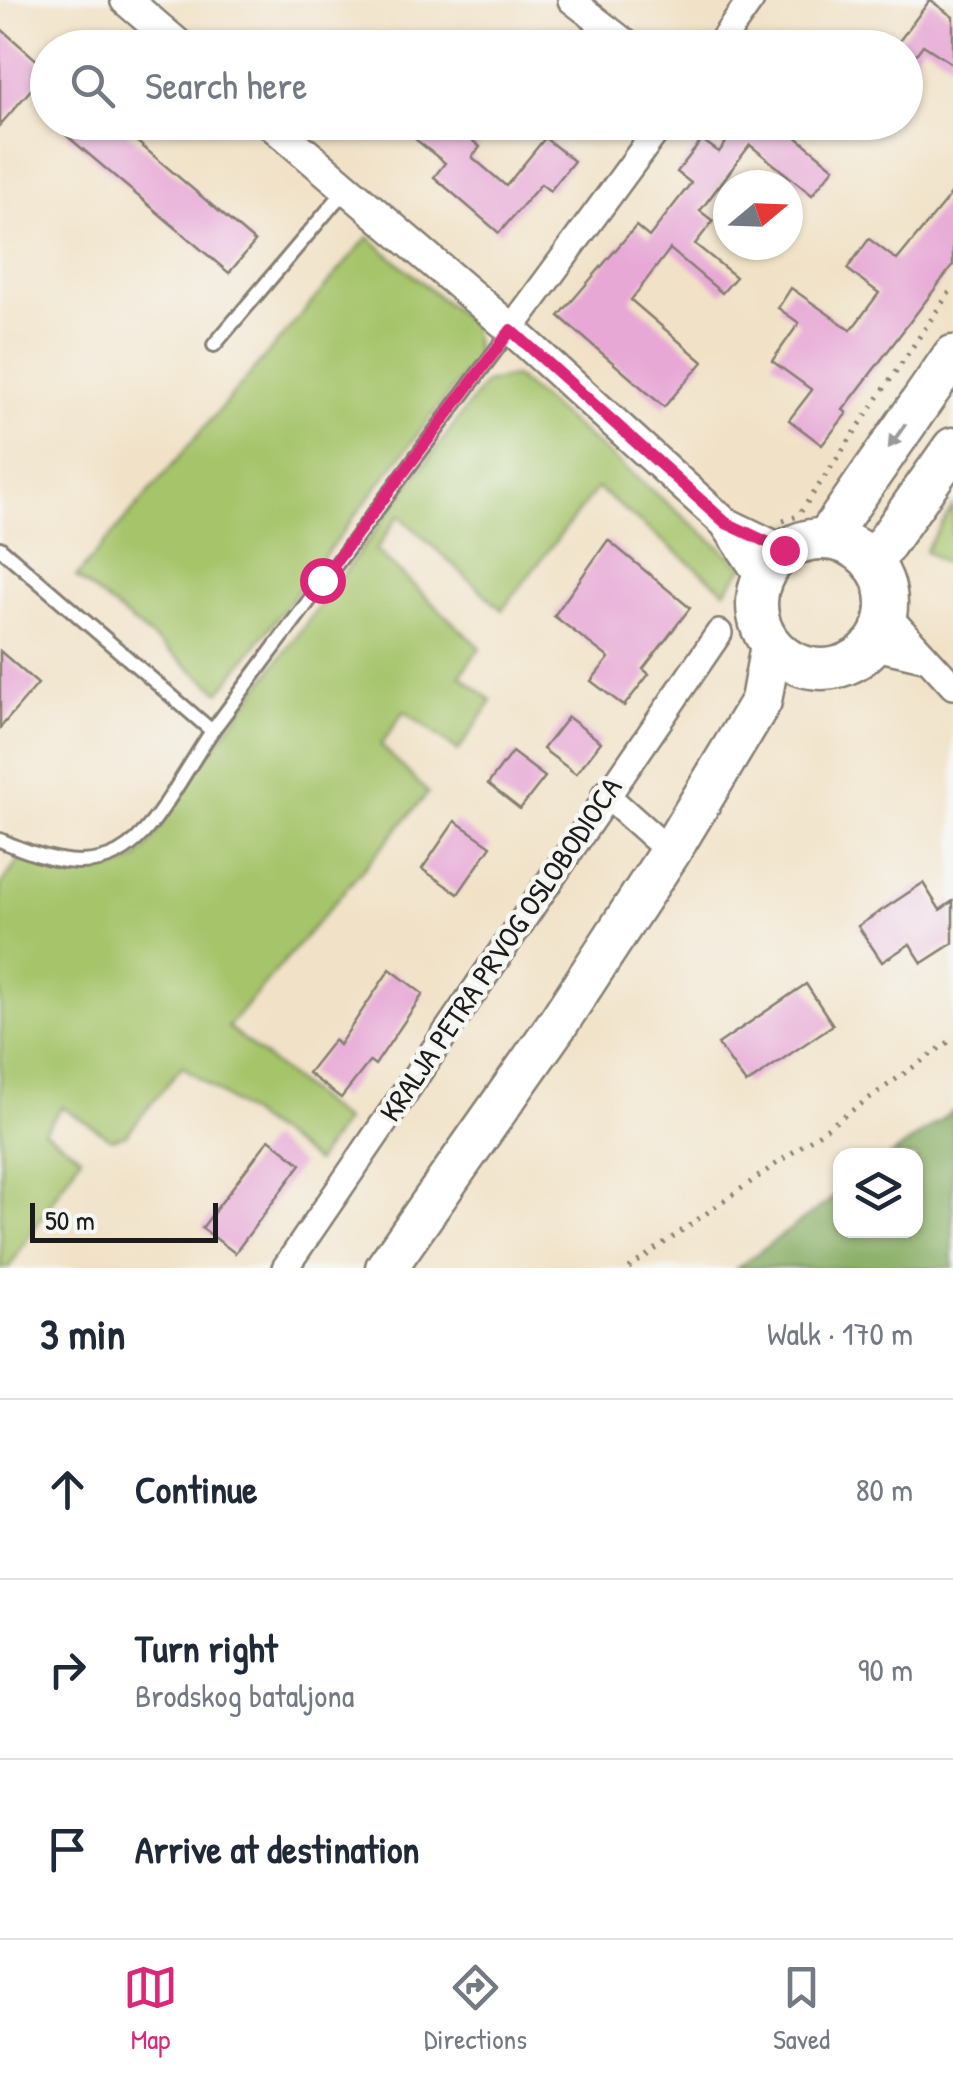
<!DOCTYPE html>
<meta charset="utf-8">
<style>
:root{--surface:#fff;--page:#f2f2f3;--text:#1f2937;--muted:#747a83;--line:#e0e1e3;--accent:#db2777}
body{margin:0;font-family:"Patrick Hand",sans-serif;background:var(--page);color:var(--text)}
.controls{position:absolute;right:30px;bottom:30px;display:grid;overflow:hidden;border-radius:20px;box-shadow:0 2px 8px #0004}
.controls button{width:90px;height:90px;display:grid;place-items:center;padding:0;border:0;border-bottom:2px solid var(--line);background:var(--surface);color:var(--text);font:50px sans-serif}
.compass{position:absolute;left:713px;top:170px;width:90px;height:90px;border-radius:50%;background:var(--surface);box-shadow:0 2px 8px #0004;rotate:71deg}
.scale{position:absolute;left:30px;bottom:25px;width:188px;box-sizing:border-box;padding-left:10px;border:5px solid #1c1c1c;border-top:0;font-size:28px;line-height:35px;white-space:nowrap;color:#1c1c1c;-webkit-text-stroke:8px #f6f6f2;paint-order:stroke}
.stop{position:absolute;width:30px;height:30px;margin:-22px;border:8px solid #db2777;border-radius:50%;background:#fff}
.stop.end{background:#db2777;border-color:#fff;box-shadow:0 2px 10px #0008}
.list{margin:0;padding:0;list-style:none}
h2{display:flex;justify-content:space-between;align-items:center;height:130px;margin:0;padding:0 40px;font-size:42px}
h2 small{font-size:32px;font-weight:400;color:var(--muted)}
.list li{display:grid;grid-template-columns:65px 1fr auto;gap:30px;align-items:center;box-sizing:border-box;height:180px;padding:0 40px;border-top:2px solid var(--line)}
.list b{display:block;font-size:38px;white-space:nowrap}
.list p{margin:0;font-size:32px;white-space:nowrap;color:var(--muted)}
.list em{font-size:32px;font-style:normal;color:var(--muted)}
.icon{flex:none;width:55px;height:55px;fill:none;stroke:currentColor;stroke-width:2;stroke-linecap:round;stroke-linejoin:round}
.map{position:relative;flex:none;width:953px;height:1268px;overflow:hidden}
.search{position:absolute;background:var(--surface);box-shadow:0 2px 8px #0004;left:30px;right:30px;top:30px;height:110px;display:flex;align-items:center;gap:25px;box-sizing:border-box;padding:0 35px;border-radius:55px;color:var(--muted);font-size:38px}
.sheet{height:670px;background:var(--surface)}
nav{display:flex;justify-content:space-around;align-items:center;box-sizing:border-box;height:140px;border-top:2px solid var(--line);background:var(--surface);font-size:28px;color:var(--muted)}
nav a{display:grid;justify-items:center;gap:5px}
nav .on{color:var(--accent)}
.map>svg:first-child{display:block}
.green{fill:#a6c46b;stroke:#617044;stroke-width:2.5}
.forest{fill:#84aa5f;stroke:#50633e;stroke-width:2.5}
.building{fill:#e7a8d6}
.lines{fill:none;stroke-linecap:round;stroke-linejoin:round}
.service-casing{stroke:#867f72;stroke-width:18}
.minor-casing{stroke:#867f72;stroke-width:30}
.tertiary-casing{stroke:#867f72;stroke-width:35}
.primary-casing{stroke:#867f72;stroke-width:45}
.path{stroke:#867f72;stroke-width:5;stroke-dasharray:2.5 8;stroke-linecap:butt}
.service{stroke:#fff;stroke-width:12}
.minor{stroke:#fff;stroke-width:25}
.tertiary{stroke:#fff;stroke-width:30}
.primary{stroke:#fff;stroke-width:40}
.oneway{fill:#999}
.route{stroke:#db2777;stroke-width:12}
.labels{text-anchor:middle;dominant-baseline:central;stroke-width:9;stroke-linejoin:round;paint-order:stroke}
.street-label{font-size:30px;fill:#1c1c1c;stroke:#f6f6f2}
</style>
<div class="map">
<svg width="953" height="1268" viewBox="0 0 953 1268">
<rect width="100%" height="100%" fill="#f6f6f2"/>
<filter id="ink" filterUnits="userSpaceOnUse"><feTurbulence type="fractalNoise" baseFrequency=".01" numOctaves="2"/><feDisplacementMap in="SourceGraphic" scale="20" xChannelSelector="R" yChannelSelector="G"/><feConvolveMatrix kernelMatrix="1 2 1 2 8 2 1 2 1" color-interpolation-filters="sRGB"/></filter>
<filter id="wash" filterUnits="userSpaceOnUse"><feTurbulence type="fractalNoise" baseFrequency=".0048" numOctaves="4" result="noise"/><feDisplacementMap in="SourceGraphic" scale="40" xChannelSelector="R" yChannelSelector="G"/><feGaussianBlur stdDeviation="2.25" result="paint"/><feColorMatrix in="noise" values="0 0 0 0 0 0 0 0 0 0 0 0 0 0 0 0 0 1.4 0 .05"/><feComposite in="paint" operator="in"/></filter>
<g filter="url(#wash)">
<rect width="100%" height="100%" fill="#f1e2c7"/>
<!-- green -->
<g class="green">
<path d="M 368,237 L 472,325 L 477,357 L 220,692 L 76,577 Z"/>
<path d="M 514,376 L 744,567 L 725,591 L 597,488 L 502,610 L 399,515 L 376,550 L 480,648 L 460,675 L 492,701 L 458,751 L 404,711 L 381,745 L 428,793 L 228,1027 L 344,1121 L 316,1162 L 182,1066 L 126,1135 L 112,1139 L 62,1107 L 44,1131 L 81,1156 L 9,1268 L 1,1268 L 0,886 L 23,855 C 58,865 106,883 138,857 C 154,844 166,814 177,797 L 485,383 Z"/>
<path d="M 953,506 L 953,567 L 925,551 Z"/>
</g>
<!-- forest -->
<path class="forest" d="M 953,1111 L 953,1268 L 737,1268 L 840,1193 L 840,1230 L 916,1230 L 916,1156 L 892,1155 Z"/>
<g id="blocks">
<!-- building -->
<g class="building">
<path d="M 930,0 L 953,17 L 953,64 L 923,45 L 906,68 L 906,48 L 894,48 Z"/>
<path d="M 0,28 L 48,70 L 0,125 Z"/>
<path d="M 77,122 L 114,122 L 255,242 L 229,273 L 66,135 Z"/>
<path d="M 394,122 L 451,122 L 480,147 L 472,157 L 506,186 L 545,138 L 574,161 L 550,191 L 541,184 L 499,233 L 434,177 L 445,163 Z"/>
<path d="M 741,122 L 778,122 L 834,168 L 812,195 L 750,145 L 700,211 L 713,221 L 695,244 L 736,277 L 722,293 L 670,249 L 631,300 L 703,362 L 664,407 L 559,316 L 636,226 L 649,237 L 691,183 L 677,172 L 702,140 L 719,152 Z"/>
<path d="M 953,192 L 953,265 L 843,410 L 847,413 L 822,445 L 789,420 L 812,390 L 772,361 L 799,323 L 778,308 L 791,288 L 851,330 L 879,293 L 847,269 L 869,239 L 897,260 Z"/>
<path d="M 608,540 L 690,608 L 643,669 L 649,674 L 624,706 L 591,681 L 609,658 L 554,616 Z"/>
<path d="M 0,651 L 38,684 L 0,728 Z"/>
<path d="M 568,717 L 601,742 L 576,774 L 543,749 Z"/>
<path d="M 512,752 L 545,777 L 520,809 L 488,784 Z"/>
<path d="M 455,821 L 491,846 L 458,894 L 422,869 Z"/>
<path d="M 923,883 L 940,910 L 953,901 L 953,943 L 922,963 L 910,944 L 882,962 L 858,926 Z"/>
<path d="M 390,969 L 423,994 L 375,1065 L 370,1061 L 341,1098 L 308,1073 L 334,1040 L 339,1045 Z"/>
<path d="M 806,984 L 833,1025 L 746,1084 L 718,1044 Z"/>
<path d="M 269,1139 L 301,1164 L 235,1253 L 202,1228 Z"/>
</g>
</g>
</g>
<g filter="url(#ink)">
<use href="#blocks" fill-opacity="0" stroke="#867f72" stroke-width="2.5"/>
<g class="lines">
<defs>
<g id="service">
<path d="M 214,345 L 346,189"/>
<path d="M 0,548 L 212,731 L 510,331"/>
<path d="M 0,840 C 132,900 147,828 212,731"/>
</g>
<g id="minor">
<path d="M 571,0 L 633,48"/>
<path d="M 717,48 L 751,0"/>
<path d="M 511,329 L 663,122"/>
<path d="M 886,613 L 953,686"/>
<path d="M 871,646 L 924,658"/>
<path d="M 605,794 L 670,852"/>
<path d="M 285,1268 L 719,633"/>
</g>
<g id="tertiary">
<path d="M 126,0 L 182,48"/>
<path d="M 269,122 L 511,329 L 725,523 L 762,578"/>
<path d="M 728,524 L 784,551"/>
</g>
<g id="primary">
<path d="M 826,539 L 953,356"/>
<circle cx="822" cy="604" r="65"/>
<path d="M 872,563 L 953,448"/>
<path d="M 386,1268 L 558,1023 L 670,852 L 761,701 L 771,645"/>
</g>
</defs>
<!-- service casing -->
<use href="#service" class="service-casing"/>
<!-- minor casing -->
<use href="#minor" class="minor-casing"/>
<!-- tertiary casing -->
<use href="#tertiary" class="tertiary-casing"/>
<!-- primary casing -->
<use href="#primary" class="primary-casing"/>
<!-- path -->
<g class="path">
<path d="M 783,521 L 798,516 L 953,287"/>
<path d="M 629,1268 L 953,1039"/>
</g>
<!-- service -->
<use href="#service" class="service"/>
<!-- minor -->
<use href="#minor" class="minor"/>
<!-- tertiary -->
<use href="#tertiary" class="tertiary"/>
<!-- primary -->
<use href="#primary" class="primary"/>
</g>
<!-- one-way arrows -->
<defs><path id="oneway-solid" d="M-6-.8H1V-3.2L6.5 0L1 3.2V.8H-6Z" transform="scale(2.5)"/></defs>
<use class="oneway" href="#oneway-solid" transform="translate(897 436) rotate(125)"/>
</g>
<g class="lines" filter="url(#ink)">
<!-- route -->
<path class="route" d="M 322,580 L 511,330 L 726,523 L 784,550"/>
</g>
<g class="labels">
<!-- street labels -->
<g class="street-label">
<text transform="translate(500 949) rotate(-56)">KRALJA PETRA PRVOG OSLOBODIOCA</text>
</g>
</g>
</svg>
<div class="controls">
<button><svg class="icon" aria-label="layers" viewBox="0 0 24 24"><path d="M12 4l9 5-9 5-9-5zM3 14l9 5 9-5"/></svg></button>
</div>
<svg class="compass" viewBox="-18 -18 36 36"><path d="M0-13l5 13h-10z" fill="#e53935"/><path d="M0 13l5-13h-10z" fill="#747a83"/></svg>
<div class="scale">50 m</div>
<div class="stop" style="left:322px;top:580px"></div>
<div class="stop end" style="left:784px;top:550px"></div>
<div class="search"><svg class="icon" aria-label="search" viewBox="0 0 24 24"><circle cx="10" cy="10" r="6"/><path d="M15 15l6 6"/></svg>Search here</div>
</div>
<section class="sheet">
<h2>3 min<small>Walk · 170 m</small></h2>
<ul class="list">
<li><svg class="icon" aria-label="ahead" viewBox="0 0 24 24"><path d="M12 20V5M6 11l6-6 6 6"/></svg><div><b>Continue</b></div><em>80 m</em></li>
<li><svg class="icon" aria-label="right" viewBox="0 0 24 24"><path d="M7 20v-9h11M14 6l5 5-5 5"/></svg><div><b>Turn right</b><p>Brodskog bataljona</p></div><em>90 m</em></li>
<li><svg class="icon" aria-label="arrive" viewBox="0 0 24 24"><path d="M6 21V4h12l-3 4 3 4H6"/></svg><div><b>Arrive at destination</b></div></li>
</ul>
</section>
<nav>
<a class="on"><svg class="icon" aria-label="map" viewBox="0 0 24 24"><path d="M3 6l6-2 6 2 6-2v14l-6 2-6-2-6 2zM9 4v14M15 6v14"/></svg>Map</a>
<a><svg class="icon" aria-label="directions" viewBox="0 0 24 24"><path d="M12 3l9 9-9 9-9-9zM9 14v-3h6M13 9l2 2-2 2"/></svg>Directions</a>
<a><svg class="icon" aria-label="saved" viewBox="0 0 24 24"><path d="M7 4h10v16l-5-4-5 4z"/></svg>Saved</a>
</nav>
